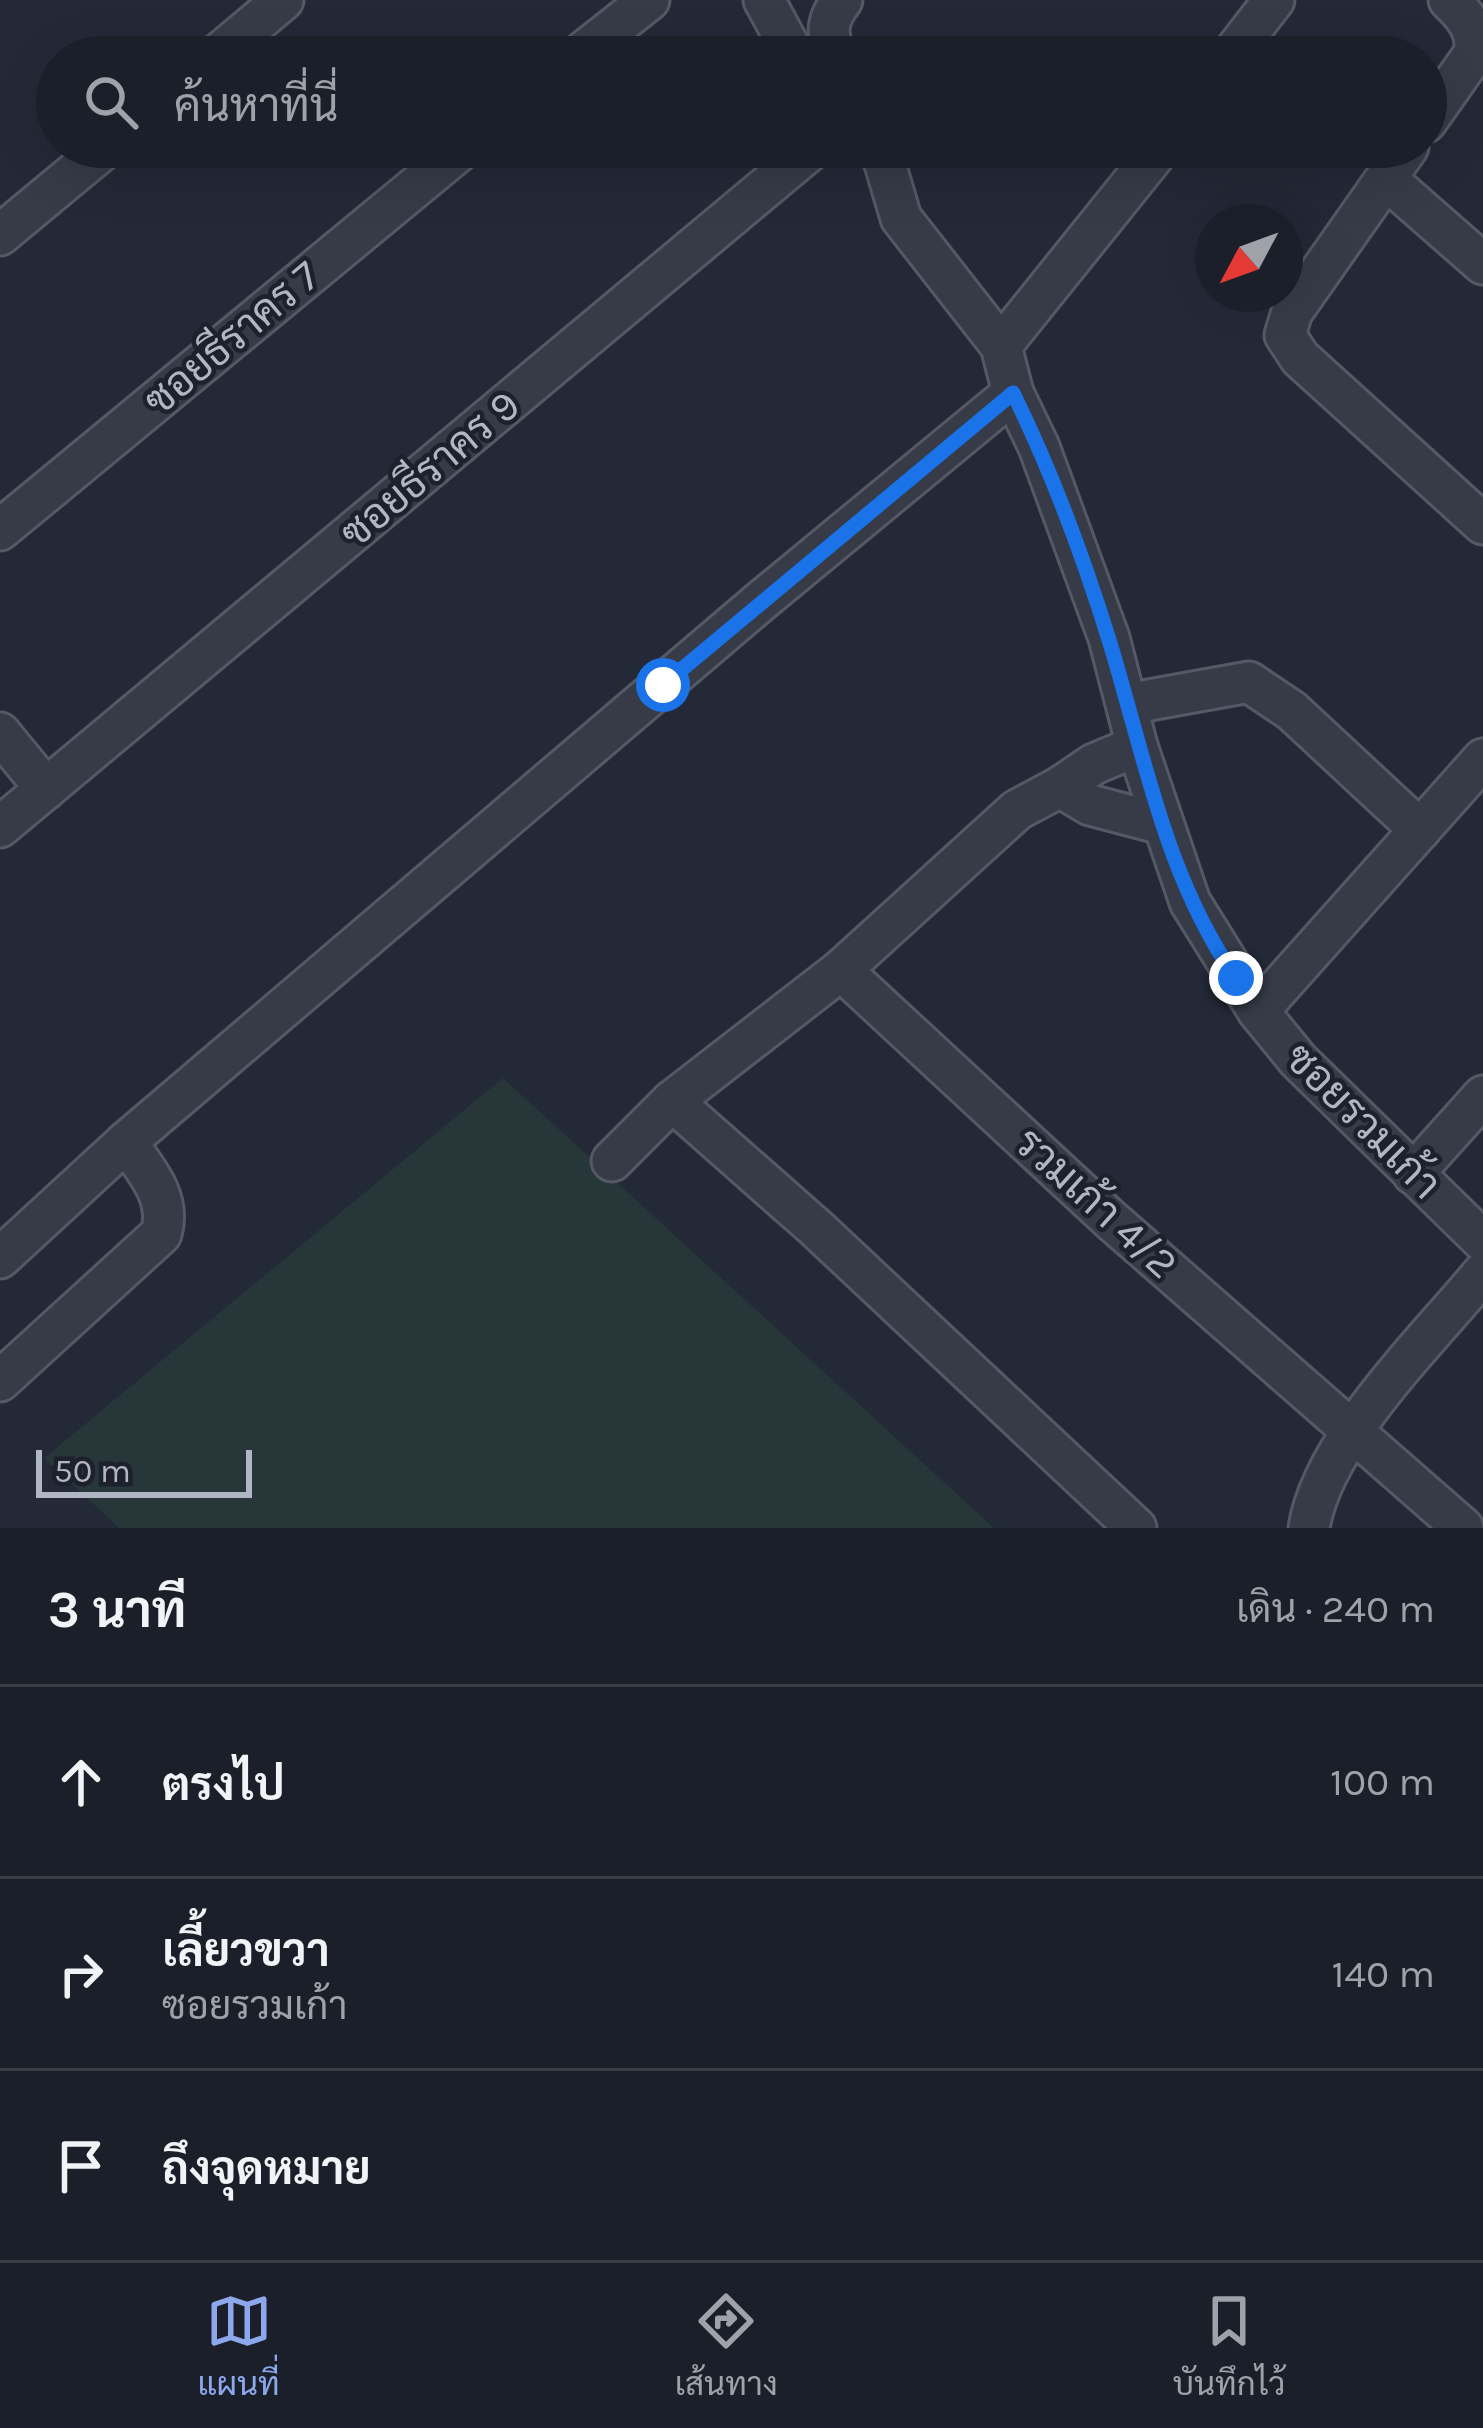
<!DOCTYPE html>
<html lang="th">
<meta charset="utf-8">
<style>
:root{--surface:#1a1f29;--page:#232731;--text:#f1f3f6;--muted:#9fa2a8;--line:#383d46;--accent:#8da7ed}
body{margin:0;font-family:Karla,Sarabun,sans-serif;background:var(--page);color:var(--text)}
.compass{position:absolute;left:1195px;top:204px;width:108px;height:108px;border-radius:50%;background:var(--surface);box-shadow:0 12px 48px #0002;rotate:229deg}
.scale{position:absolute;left:36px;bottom:30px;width:216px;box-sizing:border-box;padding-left:12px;border:6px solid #b1b6c4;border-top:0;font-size:33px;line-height:42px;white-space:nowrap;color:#b1b6c4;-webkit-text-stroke:9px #1c212c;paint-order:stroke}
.stop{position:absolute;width:36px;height:36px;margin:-27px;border:9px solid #1a73e8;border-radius:50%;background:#fff}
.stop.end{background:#1a73e8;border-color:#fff;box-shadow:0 3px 12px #0008}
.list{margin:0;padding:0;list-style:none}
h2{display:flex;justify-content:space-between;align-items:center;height:156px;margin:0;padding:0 48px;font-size:51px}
h2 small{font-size:39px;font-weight:400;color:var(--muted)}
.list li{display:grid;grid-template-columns:78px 1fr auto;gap:36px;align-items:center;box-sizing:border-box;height:192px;padding:0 48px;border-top:3px solid var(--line)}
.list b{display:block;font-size:45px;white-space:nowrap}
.list p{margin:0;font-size:39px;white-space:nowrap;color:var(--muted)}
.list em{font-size:39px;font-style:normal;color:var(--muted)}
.icon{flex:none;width:66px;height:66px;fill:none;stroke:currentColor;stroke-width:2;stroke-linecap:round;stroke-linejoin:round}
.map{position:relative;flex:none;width:1483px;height:1528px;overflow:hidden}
.search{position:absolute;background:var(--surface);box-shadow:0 12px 48px #0002;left:36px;right:36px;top:36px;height:132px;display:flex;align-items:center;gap:30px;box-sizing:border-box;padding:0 42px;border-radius:66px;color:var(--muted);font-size:45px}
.sheet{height:732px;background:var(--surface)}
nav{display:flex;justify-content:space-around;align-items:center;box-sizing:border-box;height:168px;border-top:3px solid var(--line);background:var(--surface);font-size:33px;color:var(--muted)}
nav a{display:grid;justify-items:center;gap:6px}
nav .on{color:var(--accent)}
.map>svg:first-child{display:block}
.green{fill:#263639}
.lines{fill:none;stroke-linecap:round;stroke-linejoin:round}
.minor-casing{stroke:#545965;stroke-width:45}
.minor{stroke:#363b47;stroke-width:39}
.route{stroke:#1a73e8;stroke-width:15}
.labels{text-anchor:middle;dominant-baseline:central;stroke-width:9;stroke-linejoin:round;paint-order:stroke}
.street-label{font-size:42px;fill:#b1b6c4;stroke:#1c212c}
</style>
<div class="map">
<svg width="1483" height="1528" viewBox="0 0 1483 1528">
<rect width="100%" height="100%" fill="#232937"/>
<!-- green -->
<path class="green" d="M 503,1078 L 994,1528 L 119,1528 L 44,1458 Z"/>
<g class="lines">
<defs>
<g id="minor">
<path d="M 764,0 L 795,57"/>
<path d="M 215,57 L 283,0"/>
<path d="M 577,57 L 649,0"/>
<path d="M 836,57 C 826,33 826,21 842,0"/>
<path d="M 1230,57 L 1274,0"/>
<path d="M 1426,122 L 1474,54 C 1479,31 1465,15 1449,0"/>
<path d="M 880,147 L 901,218 L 1001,346 L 1013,393 L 1039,447 L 1109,638 L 1137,746 L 1190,902 L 1258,1011 L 1298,1060 L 1483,1241"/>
<path d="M 1408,147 L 1292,312 L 1285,335 L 1300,358 L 1483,524"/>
<path d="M 1386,179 L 1483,264"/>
<path d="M 0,235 L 106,147"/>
<path d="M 1001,346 L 1161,147"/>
<path d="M 0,530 L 464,147"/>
<path d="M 1127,704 L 1249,682 L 1292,711 L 1420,830"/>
<path d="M 0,733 L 46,789"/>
<path d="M 1060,787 L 1090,805 L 1162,824"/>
<path d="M 0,827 L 814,147"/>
<path d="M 841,970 L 1111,1220 L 1463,1528"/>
<path d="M 1258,1011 L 1483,759"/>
<path d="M 672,1101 L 816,1228 L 1136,1528"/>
<path d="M 612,1161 L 672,1101 L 841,970 L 1017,810 L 1060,787 L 1094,764 L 1137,746"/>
<path d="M 1413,1174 L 1483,1096"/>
<path d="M 0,1258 L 126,1142 L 761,601 L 1013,393"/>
<path d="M 0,1381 L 161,1234 C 172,1198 146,1170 126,1142"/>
<path d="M 1309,1528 C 1322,1442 1427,1341 1483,1273"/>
</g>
</defs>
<!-- minor casing -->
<use href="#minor" class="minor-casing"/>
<!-- minor -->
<use href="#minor" class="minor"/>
</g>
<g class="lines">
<!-- route -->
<path class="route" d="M 663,685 L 1013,393 C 1052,472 1084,559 1110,643 C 1145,758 1166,878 1236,978"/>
</g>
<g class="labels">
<!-- street labels -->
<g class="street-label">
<text transform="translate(232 338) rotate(-40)">ซอยธีราคร 7</text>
<text transform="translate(430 469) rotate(-40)">ซอยธีราคร 9</text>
<text transform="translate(1363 1121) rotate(45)">ซอยรวมเก้า</text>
<text transform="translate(1096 1203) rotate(42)">รวมเก้า 4/2</text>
</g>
</g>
</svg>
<svg class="compass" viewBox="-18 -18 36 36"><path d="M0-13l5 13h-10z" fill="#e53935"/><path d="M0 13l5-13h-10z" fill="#9fa2a8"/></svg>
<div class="scale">50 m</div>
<div class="stop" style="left:663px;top:685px"></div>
<div class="stop end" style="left:1236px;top:978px"></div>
<div class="search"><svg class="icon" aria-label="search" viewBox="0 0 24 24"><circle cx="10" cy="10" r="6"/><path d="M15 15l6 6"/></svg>ค้นหาที่นี่</div>
</div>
<section class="sheet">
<h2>3 นาที<small>เดิน · 240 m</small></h2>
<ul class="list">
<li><svg class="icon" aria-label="ahead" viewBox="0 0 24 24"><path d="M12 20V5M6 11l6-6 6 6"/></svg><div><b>ตรงไป</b></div><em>100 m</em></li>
<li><svg class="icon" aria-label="right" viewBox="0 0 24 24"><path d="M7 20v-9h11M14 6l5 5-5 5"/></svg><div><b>เลี้ยวขวา</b><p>ซอยรวมเก้า</p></div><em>140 m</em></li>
<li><svg class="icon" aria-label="arrive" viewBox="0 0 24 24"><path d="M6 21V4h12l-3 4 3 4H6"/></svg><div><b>ถึงจุดหมาย</b></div></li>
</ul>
</section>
<nav>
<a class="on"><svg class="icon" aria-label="map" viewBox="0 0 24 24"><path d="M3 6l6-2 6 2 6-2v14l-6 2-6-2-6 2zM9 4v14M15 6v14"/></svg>แผนที่</a>
<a><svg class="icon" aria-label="directions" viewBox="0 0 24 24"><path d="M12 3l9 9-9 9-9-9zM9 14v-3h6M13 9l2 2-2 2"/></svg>เส้นทาง</a>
<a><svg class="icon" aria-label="saved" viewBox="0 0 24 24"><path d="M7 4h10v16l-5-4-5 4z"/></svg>บันทึกไว้</a>
</nav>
